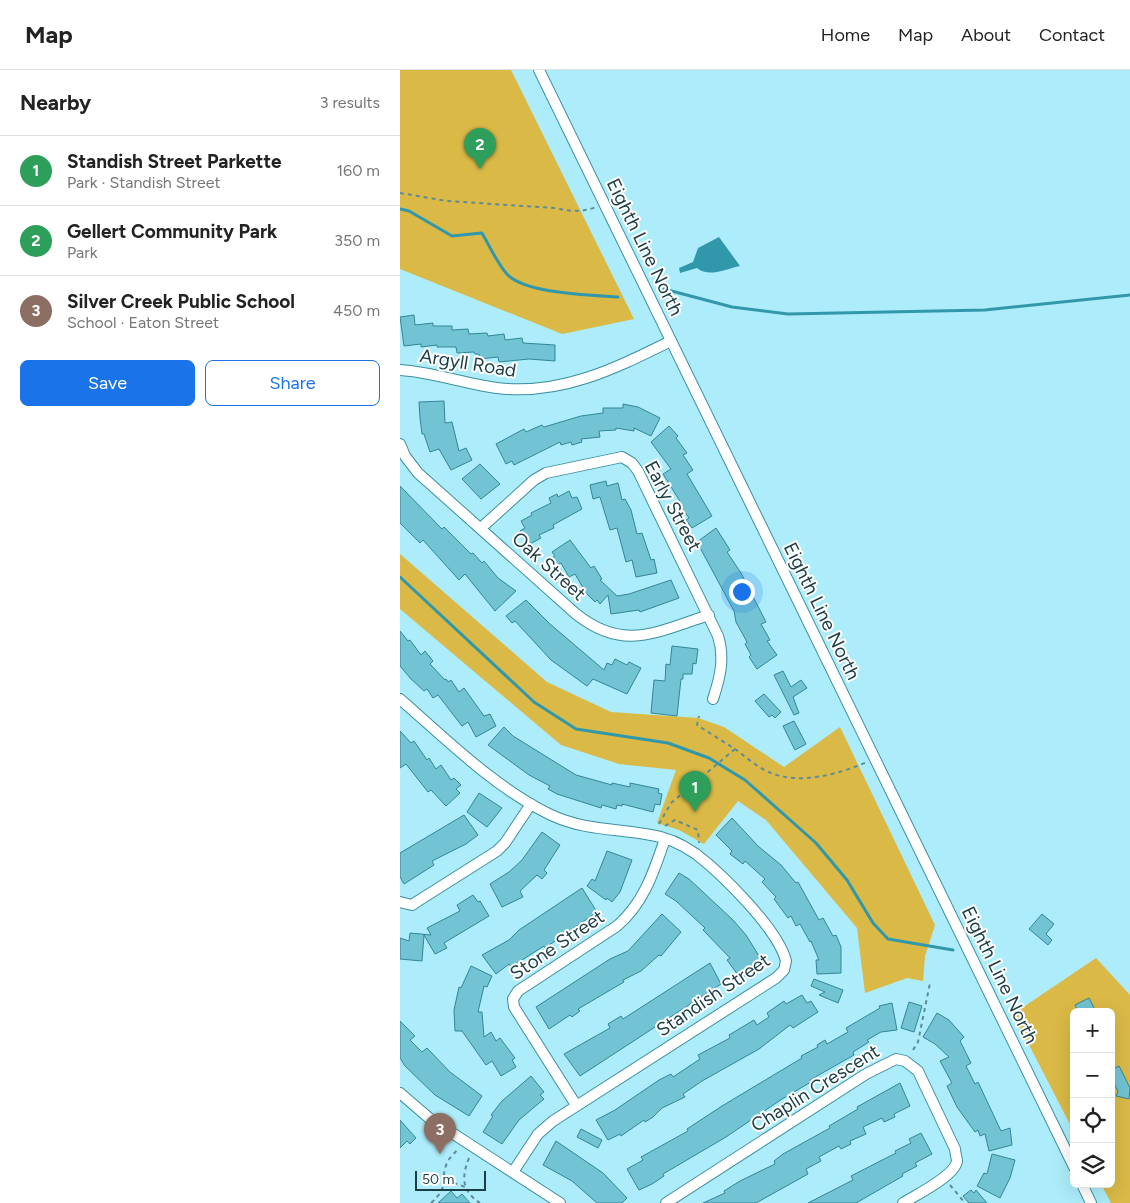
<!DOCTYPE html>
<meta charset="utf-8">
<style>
:root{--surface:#fff;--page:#f6f6f6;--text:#222;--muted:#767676;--line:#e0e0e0;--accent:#1a73e8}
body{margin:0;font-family:Figtree,sans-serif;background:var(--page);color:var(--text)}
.controls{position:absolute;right:15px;bottom:15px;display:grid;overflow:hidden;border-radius:8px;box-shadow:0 5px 20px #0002}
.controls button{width:45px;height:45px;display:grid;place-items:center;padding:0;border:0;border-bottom:1px solid var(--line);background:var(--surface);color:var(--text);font:25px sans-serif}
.scale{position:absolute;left:15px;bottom:12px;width:71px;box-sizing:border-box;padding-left:5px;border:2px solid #1b3d44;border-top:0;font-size:14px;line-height:18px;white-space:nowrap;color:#1b3d44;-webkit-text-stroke:4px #fff;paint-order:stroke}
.you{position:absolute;left:341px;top:521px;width:18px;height:18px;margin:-12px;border:4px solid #fff;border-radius:50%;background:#1a73e8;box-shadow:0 0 0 8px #1a73e833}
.badge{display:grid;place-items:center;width:32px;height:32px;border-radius:50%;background:var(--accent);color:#fff;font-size:16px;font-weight:700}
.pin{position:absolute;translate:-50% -41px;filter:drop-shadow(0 1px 2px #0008)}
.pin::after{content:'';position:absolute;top:26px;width:18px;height:15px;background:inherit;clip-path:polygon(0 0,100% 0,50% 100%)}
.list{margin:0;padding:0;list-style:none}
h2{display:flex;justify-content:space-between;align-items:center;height:65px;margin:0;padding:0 20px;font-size:21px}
h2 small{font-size:16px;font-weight:400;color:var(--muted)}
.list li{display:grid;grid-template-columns:32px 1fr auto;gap:15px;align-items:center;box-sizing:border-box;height:70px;padding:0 20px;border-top:1px solid var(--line)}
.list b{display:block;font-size:19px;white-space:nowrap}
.list p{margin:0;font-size:16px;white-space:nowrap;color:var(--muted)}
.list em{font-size:16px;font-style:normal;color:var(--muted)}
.actions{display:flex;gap:10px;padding:15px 20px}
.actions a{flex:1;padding:11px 0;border:1px solid var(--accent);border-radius:8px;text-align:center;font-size:18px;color:var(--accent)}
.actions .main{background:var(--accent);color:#fff}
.icon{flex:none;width:28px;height:28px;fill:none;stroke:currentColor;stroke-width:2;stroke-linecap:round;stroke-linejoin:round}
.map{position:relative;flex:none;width:730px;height:1133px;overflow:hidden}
header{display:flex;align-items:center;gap:30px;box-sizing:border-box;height:70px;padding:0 25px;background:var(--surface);border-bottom:1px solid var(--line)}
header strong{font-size:24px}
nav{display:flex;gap:28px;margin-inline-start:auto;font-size:18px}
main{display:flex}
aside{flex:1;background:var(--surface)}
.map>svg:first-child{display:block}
.green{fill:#dab947}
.water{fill:#3198ab}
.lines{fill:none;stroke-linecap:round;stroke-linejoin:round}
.stream{stroke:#3198ab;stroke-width:3}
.building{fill:#72c3d4;stroke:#328697}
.minor-casing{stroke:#3c8f9f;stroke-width:12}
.path{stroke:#5d8c96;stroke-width:2;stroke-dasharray:4 4;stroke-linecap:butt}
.minor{stroke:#fff;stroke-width:10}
.labels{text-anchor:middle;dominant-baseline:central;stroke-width:4;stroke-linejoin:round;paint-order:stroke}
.street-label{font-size:19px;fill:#1b3d44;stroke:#fff}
</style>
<header>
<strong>Map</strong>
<nav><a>Home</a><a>Map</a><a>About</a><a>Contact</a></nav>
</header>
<main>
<aside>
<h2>Nearby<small>3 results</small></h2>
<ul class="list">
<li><span class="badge" style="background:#2e9e5b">1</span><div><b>Standish Street Parkette</b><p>Park · Standish Street</p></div><em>160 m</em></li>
<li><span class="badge" style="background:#2e9e5b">2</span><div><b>Gellert Community Park</b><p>Park</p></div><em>350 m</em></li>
<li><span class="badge" style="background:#8d6e63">3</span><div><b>Silver Creek Public School</b><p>School · Eaton Street</p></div><em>450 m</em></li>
</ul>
<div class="actions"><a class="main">Save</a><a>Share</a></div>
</aside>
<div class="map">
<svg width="730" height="1133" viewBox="0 0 730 1133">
<rect width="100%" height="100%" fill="#adecfa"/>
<!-- green -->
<g class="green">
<path d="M 0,0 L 111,0 L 234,249 L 162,264 L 0,199 Z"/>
<path d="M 0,484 L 147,612 L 211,642 L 298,648 L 324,657 L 384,697 L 440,657 L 535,855 L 525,886 L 523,911 L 507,908 L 465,923 L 457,858 L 366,750 L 338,731 L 304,774 L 279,760 L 257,753 L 276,700 L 219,694 L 161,675 L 0,539 Z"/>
<path d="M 696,888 L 730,925 L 730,1133 L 711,1133 L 701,1114 L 711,1114 L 711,942 L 674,942 L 674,1062 L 613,944 Z"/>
</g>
<!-- water -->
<path class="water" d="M 319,167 L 340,196 C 326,199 309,208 297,198 L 280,203 L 279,198 L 293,192 L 298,178 Z"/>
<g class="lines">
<!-- stream -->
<g class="stream">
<path d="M 0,139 L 9,141 L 52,166 L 82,163 C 89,175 96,191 106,203 C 123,224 191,225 218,227"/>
<path d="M 264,219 L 332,237 L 388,244 L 585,240 L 730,225"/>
<path d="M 0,507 L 134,632 L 176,659 L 268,673 L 309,688 L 345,710 L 416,773 L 447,810 L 473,853 L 488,869 L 553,880"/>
</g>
</g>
<!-- building -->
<g class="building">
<path d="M 14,245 L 15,255 L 33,253 L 33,256 L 52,256 L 52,260 L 68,259 L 69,264 L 87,263 L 88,266 L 104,264 L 105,270 L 122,268 L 123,273 L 155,275 L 155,291 L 129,289 L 99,292 L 98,287 L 80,289 L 79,284 L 75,284 L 74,282 L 57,283 L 56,277 L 37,277 L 37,275 L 21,277 L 21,274 L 4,276 L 0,247 Z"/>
<path d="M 44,331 L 45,353 L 52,352 L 59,381 L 66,378 L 72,390 L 51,400 L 39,379 L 30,382 L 24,364 L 22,364 L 20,348 L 19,332 Z"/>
<path d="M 223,334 L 238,337 L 260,348 L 251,366 L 234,358 L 234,361 L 216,358 L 216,360 L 199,361 L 200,367 L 181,369 L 182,372 L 172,375 L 171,372 L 161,375 L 160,372 L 114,395 L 112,391 L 106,394 L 96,374 L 124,359 L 126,362 L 142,355 L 144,357 L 181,346 L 203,343 L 203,338 L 223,338 Z"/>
<path d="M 269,356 L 278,366 L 276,368 L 287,383 L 283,385 L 293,400 L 287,404 L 312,446 L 292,458 L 286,450 L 289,448 L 279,434 L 281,433 L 263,404 L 271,399 L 251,372 Z"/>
<path d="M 80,394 L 100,414 L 81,429 L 62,409 Z"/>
<path d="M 206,411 L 207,416 L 218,413 L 222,430 L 225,429 L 231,440 L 237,464 L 242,463 L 251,490 L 254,489 L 257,503 L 236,507 L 232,490 L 226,492 L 217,458 L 210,460 L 200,427 L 193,429 L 190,415 Z"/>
<path d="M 0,416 L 42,459 L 44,457 L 71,484 L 73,483 L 82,493 L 84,491 L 98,508 L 116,521 L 95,541 L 65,504 L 59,510 L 23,470 L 20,473 L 0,453 Z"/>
<path d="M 169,421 L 172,428 L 177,427 L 182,439 L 153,455 L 154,458 L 139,465 L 141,468 L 128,475 L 120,461 L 125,458 L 121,451 L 132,445 L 131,443 L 151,433 L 149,428 L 157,424 L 158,427 Z"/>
<path d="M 316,458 L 330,480 L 327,482 L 341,503 L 366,552 L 361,554 L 370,570 L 367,571 L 377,585 L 357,599 L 349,587 L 351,585 L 345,574 L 347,572 L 336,552 L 334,541 L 297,472 Z"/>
<path d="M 170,470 L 191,498 L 194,496 L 202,509 L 200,510 L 217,526 L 229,524 L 271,510 L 279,528 L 240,542 L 239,540 L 211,544 L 208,525 L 200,534 L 197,530 L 195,532 L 186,523 L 175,504 L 169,507 L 161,493 L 155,496 L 150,489 L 155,486 L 152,482 Z"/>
<path d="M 126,530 L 150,554 L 204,600 L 207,593 L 212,595 L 215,589 L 227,595 L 229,592 L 241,598 L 227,624 L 193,609 L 187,616 L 151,590 L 115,551 L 112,553 L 106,546 Z"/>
<path d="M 0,561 L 8,571 L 10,570 L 21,585 L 25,581 L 33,591 L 30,594 L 45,610 L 46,609 L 48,612 L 51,610 L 59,622 L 64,618 L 84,646 L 90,644 L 96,656 L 76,667 L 68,652 L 62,656 L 38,625 L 33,628 L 27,619 L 24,621 L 11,609 L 0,596 Z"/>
<path d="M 272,576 L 298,579 L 296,594 L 293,593 L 292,604 L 283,604 L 283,609 L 281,609 L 277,646 L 251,643 L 254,610 L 265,611 L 266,594 L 270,595 Z"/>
<path d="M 383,601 L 391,617 L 401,610 L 407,618 L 393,627 L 399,643 L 394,645 L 374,605 Z"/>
<path d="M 364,624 L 381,642 L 375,648 L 372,645 L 369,647 L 355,631 Z"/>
<path d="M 394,651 L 406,674 L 395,680 L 383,656 Z"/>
<path d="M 104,657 L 113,666 L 176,705 L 212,715 L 212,713 L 230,717 L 230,713 L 259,719 L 258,723 L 262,724 L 260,735 L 255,734 L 253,742 L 222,734 L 222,736 L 217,735 L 216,739 L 202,735 L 201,738 L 157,724 L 148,719 L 150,716 L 129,705 L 88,675 Z"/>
<path d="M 0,661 L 11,673 L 14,671 L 27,690 L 29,688 L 36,699 L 41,695 L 51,710 L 54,708 L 61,715 L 56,719 L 60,723 L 46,736 L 31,720 L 28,722 L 6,694 L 0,698 Z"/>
<path d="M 79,723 L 102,738 L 87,757 L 67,742 Z"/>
<path d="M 64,745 L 78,765 L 66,774 L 32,791 L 34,795 L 4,814 L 0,807 L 0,783 Z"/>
<path d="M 332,748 L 358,776 L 381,795 L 396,813 L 398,812 L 419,850 L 423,848 L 433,866 L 436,865 L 441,877 L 441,903 L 417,904 L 416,890 L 419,890 L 411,871 L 410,872 L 400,854 L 396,856 L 391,846 L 388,848 L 374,829 L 376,827 L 362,812 L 365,809 L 345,791 L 343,794 L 330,784 L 332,781 L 316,765 Z"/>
<path d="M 142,762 L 160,775 L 144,800 L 147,803 L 142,809 L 137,805 L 120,821 L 123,827 L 102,837 L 90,814 L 109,802 L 122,790 Z"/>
<path d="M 207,781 L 232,790 L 220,822 L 212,832 L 207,828 L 206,830 L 187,816 L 192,809 L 195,811 Z"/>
<path d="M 279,803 L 289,809 L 333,850 L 346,865 L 364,894 L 341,909 L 327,890 L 330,888 L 303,860 L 305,858 L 276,831 L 265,824 Z"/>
<path d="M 182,818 L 197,842 L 145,878 L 144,876 L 111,897 L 109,894 L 96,904 L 82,885 L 109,870 L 119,860 Z"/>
<path d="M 73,825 L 78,832 L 80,831 L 89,846 L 44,873 L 47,878 L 35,884 L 24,865 L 22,891 L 0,889 L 0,868 L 9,871 L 10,863 L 31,865 L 27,858 L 60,841 L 57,835 Z"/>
<path d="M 262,844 L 281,862 L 261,886 L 259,885 L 241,901 L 223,910 L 224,912 L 178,939 L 180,941 L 172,947 L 170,945 L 149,959 L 136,937 L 210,889 L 228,881 Z"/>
<path d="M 642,844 L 654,854 L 646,864 L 652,870 L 648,875 L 629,859 Z"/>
<path d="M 310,893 L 321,914 L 180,1006 L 164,984 L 210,958 L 208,954 L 221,946 L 223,949 Z"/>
<path d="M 71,896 L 92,906 L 87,917 L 84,916 L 78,942 L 82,942 L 84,967 L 91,962 L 96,971 L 100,968 L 115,988 L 112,990 L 116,997 L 101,1006 L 92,991 L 86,995 L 62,961 L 55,961 L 54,940 L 59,917 L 61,918 Z"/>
<path d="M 414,909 L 443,920 L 438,933 L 419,925 L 425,922 L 411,916 Z"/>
<path d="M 402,925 L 407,933 L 411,931 L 418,942 L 393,958 L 390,955 L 359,979 L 302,1011 L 283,1024 L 285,1027 L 262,1038 L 253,1047 L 245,1052 L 244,1050 L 221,1066 L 220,1064 L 208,1070 L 196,1050 L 215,1040 L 259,1010 L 271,1004 L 273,1007 L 300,989 L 298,985 L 330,968 L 329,965 L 354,950 L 357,955 L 369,947 L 367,943 L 374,938 L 384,931 L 386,934 Z"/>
<path d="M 689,928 L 696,942 L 678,942 L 675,935 Z"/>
<path d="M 509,932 L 522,936 L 514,962 L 501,958 Z"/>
<path d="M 492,933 L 497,960 L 481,962 L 467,970 L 469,972 L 453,982 L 454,985 L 410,1010 L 411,1012 L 382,1029 L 326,1067 L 263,1104 L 264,1106 L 252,1114 L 239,1120 L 227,1099 L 243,1090 L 241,1087 L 288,1061 L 287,1059 L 322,1036 L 402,988 L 401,986 L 418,977 L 417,975 L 425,970 L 427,974 L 448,962 L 446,958 L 480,938 L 479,936 Z"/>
<path d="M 537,943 L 549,950 L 564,967 L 560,971 L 571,993 L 566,996 L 575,1014 L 578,1012 L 601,1061 L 610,1058 L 612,1075 L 589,1081 L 585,1064 L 580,1066 L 578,1060 L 575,1062 L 557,1037 L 547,1016 L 552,1013 L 540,991 L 549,987 L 535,974 L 523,967 Z"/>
<path d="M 0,951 L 15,966 L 10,970 L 22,982 L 27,978 L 50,1002 L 82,1026 L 69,1046 L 35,1025 L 5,996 L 0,988 Z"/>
<path d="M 719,996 L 730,1018 L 729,1029 L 716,1026 L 718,1021 L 711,1008 L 711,1000 Z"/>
<path d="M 131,1006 L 144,1022 L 140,1025 L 144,1029 L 119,1050 L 102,1074 L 83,1062 L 93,1046 L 91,1045 L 102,1031 Z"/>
<path d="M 500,1013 L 510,1036 L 494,1044 L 495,1047 L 484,1052 L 482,1048 L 463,1057 L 466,1064 L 450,1071 L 451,1074 L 441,1079 L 439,1076 L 419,1087 L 421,1091 L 406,1099 L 408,1104 L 356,1133 L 303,1133 L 325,1123 L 324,1121 L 340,1111 L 375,1094 L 374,1091 L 383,1084 L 430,1058 L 429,1056 L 458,1039 L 457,1037 Z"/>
<path d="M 0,1050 L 16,1068 L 10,1074 L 7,1071 L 0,1078 Z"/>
<path d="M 181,1059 L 202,1070 L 198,1078 L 177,1067 Z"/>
<path d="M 521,1063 L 532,1084 L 515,1093 L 517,1096 L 502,1104 L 503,1106 L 456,1133 L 408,1133 L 453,1110 L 451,1106 L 496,1083 L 495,1081 L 511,1073 L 509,1069 Z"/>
<path d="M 156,1071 L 203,1103 L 227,1128 L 222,1133 L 197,1133 L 172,1111 L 143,1095 Z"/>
<path d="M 592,1084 L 615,1090 L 610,1108 L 600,1128 L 577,1116 L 584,1103 L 587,1104 Z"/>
<path d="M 571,1120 L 574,1123 L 576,1120 L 587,1133 L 569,1133 L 563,1126 Z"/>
<path d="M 51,1121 L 57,1128 L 62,1124 L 70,1133 L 38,1133 Z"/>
</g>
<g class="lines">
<defs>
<g id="minor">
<path d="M 139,0 L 674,1097"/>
<path d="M 0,300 C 33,302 65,314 97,318 C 161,326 216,298 271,271"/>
<path d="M 0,374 L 5,386 L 18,403 L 176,544 C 224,582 256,562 309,545"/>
<path d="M 81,458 L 134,410 L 146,403 L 222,387 L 232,393 L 238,401 L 318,566 C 325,588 320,608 313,629"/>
<path d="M 0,629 C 46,669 95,718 151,745 C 186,761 215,758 251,765 C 266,767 283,775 296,784 C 322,804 378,859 386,891 L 384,900 L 376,908 L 153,1051 L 138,1064 L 113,1102"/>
<path d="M 0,832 L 12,835 L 18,831 L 97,781 L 105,773 L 131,734"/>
<path d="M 0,1023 L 29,1048 L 160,1133"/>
<path d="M 176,1035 L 114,937 L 113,929 L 118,921 L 217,856 C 244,833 254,801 265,769"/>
<path d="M 682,1114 L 691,1133"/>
<path d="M 266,1133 L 466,1004 L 496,989 L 505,991 L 518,1001 L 555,1079 C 555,1083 557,1088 557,1091 C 555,1106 516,1125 503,1133"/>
</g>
</defs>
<!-- minor casing -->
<use href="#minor" class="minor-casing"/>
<!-- path -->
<g class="path">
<path d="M 0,123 L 47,131 L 154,138 C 169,141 181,143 196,137"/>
<path d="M 335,679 C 346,687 358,698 371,703 C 400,715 439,704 467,692"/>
<path d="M 259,754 L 271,733 L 335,679 L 297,655 L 299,646"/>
<path d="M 265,756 L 275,750 L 298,760 L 299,773"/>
<path d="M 513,980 L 518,972 L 530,913"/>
<path d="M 69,1088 C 61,1108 62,1121 80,1133"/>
<path d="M 46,1110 L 65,1117"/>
<path d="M 550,1115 L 565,1133"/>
<path d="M 31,1133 C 51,1115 39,1111 47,1093 C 49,1088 54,1084 57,1080"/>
</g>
<!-- minor -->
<use href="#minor" class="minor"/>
</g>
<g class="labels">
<!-- street labels -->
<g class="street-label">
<text transform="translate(245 177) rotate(64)">Eighth Line North</text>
<text transform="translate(68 293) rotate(9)">Argyll Road</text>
<text transform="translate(273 436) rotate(62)">Early Street</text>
<text transform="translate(149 496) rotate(42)">Oak Street</text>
<text transform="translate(422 541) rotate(64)">Eighth Line North</text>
<text transform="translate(157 875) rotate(-34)">Stone Street</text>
<text transform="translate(600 905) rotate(64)">Eighth Line North</text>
<text transform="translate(313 925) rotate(-34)">Standish Street</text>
<text transform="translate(415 1018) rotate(-32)">Chaplin Crescent</text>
</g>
</g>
</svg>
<div class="controls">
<button>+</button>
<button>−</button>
<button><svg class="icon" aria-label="locate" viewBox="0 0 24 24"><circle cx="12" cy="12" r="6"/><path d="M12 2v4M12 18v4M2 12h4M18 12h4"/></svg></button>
<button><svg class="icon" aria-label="layers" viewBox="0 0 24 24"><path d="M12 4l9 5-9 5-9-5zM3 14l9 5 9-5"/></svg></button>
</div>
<div class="scale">50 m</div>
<div class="you"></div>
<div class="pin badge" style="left:295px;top:742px;background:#2e9e5b">1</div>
<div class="pin badge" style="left:80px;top:99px;background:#2e9e5b">2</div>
<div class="pin badge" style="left:40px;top:1084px;background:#8d6e63">3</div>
</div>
</main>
